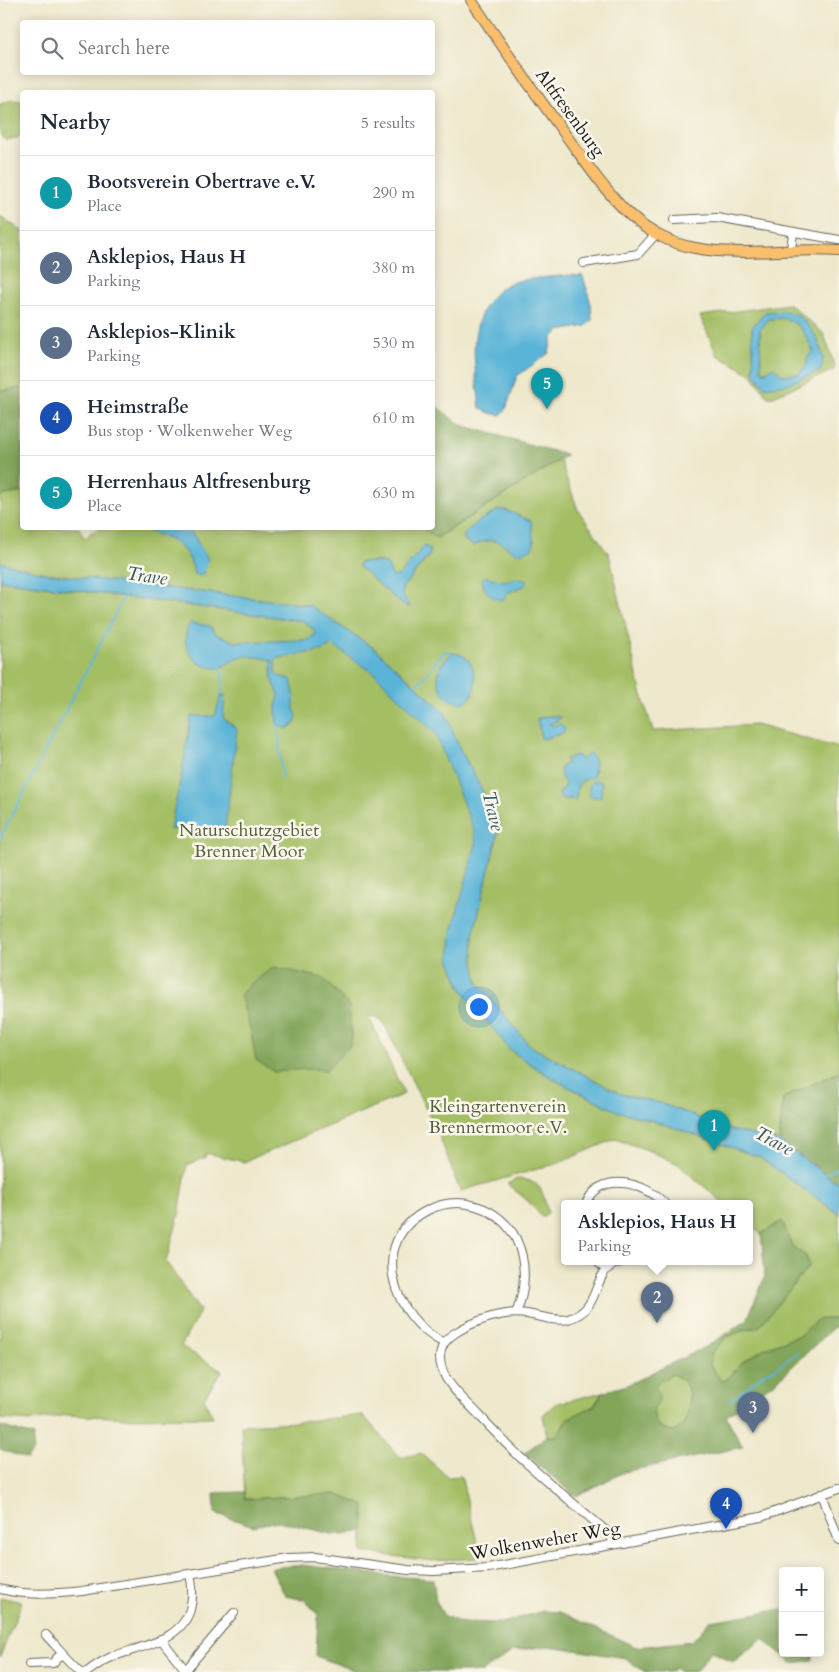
<!DOCTYPE html>
<meta charset="utf-8">
<style>
:root{--surface:#fff;--page:#f2f2f3;--text:#1f2937;--muted:#747a83;--line:#e0e1e3;--accent:#db2777}
body{margin:0;font-family:Cardo,serif;background:var(--page);color:var(--text)}
.controls{position:absolute;right:15px;bottom:15px;display:grid;overflow:hidden;border-radius:5px;box-shadow:0 2px 12px #0003}
.controls button{width:45px;height:45px;display:grid;place-items:center;padding:0;border:0;border-bottom:1px solid var(--line);background:var(--surface);color:var(--text);font:25px sans-serif}
.you{position:absolute;left:478px;top:1006px;width:18px;height:18px;margin:-12px;border:4px solid #fff;border-radius:50%;background:#1a73e8;box-shadow:0 0 0 8px #1a73e833}
.badge{display:grid;place-items:center;width:32px;height:32px;border-radius:50%;background:var(--accent);color:#fff;font-size:16px;font-weight:700}
.pin{position:absolute;translate:-50% -41px;filter:drop-shadow(0 1px 2px #0008)}
.pin::after{content:'';position:absolute;top:26px;width:18px;height:15px;background:inherit;clip-path:polygon(0 0,100% 0,50% 100%)}
.popup{position:absolute;left:561px;top:1200px;width:192px;height:65px;box-sizing:border-box;display:grid;place-content:center;border-radius:5px;background:var(--surface);filter:drop-shadow(0 1px 4px #0005);font-size:16px;white-space:nowrap;color:var(--muted)}
.popup b{font-size:19px;color:var(--text)}
.popup::after{content:'';position:absolute;left:50%;top:100%;margin-left:-10px;border:10px solid transparent;border-top-color:var(--surface)}
.list{margin:0;padding:0;list-style:none}
h2{display:flex;justify-content:space-between;align-items:center;height:65px;margin:0;padding:0 20px;font-size:21px}
h2 small{font-size:16px;font-weight:400;color:var(--muted)}
.list li{display:grid;grid-template-columns:32px 1fr auto;gap:15px;align-items:center;box-sizing:border-box;height:75px;padding:0 20px;border-top:1px solid var(--line)}
.list b{display:block;font-size:19px;white-space:nowrap}
.list p{margin:0;font-size:16px;white-space:nowrap;color:var(--muted)}
.list em{font-size:16px;font-style:normal;color:var(--muted)}
.icon{flex:none;width:28px;height:28px;fill:none;stroke:currentColor;stroke-width:2;stroke-linecap:round;stroke-linejoin:round}
.map{position:relative;flex:none;width:839px;height:1672px;overflow:hidden}
.search{position:absolute;background:var(--surface);box-shadow:0 2px 12px #0003;left:20px;top:20px;width:415px;height:55px;display:flex;align-items:center;gap:12px;box-sizing:border-box;padding:0 18px;border-radius:5px;color:var(--muted);font-size:19px}
.panel{position:absolute;background:var(--surface);box-shadow:0 2px 12px #0003;left:20px;top:90px;width:415px;height:440px;border-radius:5px}
.map>svg:first-child{display:block}
.green{fill:#a3be64;stroke:#606d40;fill-rule:evenodd}
.forest{fill:#82a55a;stroke:#4f603b;fill-rule:evenodd}
.water{fill:#5ab4d8;stroke:#3b687a;fill-rule:evenodd}
.lines{fill:none;stroke-linecap:round;stroke-linejoin:round}
.stream{stroke:#5ab4d8;stroke-width:2}
.minor-casing{stroke:#66635a;stroke-width:10}
.major-casing{stroke:#66635a;stroke-width:12}
.minor{stroke:#fff;stroke-width:8}
.major{stroke:#f9bf6c;stroke-width:10}
.labels{text-anchor:middle;dominant-baseline:central;stroke-width:5;stroke-linejoin:round;paint-order:stroke}
.street-label{font-size:18px;fill:#1c1c1c;stroke:#fbf7ec}
.park-label{font-size:18px;fill:#525d39;stroke:#fbf7ec}
.water-label{font-size:19px;font-style:italic;fill:#355967;stroke:#fbf7ec}
</style>
<div class="map">
<svg width="839" height="1672" viewBox="0 0 839 1672">
<rect width="100%" height="100%" fill="#fbf7ec"/>
<filter id="ink" filterUnits="userSpaceOnUse"><feTurbulence type="fractalNoise" baseFrequency=".02" numOctaves="2"/><feDisplacementMap in="SourceGraphic" scale="10" xChannelSelector="R" yChannelSelector="G"/><feConvolveMatrix kernelMatrix="1 2 1 2 8 2 1 2 1" color-interpolation-filters="sRGB"/></filter>
<filter id="wash" filterUnits="userSpaceOnUse"><feTurbulence type="fractalNoise" baseFrequency=".0096" numOctaves="4" result="noise"/><feDisplacementMap in="SourceGraphic" scale="20" xChannelSelector="R" yChannelSelector="G"/><feGaussianBlur stdDeviation="1.12" result="paint"/><feColorMatrix in="noise" values="0 0 0 0 0 0 0 0 0 0 0 0 0 0 0 0 0 1.4 0 .05"/><feComposite in="paint" operator="in"/></filter>
<g filter="url(#wash)">
<rect width="100%" height="100%" fill="#eee8cc"/>
<!-- green -->
<g class="green">
<path d="M 12,100 L 22,101 L 22,129 L 18,138 L 5,140 L 0,133 L 0,104 Z"/>
<path d="M 0,216 L 22,231 L 22,388 L 0,391 Z"/>
<path d="M 789,304 L 791,305 L 824,334 L 835,367 L 834,370 L 769,398 L 751,374 L 717,355 L 700,316 ZM 783,311 L 810,327 L 820,371 L 761,383 L 754,372 L 752,327 Z"/>
<path d="M 783,318 C 802,324 805,334 813,351 L 808,357 L 806,365 L 799,374 L 782,375 L 761,370 L 760,330 L 769,319 Z"/>
<path d="M 560,460 L 578,510 L 609,554 L 641,692 L 653,731 L 756,725 L 839,748 L 839,1072 L 783,1098 L 779,1141 L 734,1131 L 660,1103 L 621,1094 L 530,1046 L 478,983 L 474,963 L 473,936 L 500,824 L 458,745 L 445,712 L 375,649 L 309,605 L 43,573 L 0,562 L 0,496 L 22,492 L 22,528 L 79,528 L 85,539 L 90,533 L 101,528 L 139,528 L 169,538 L 183,548 L 192,561 L 194,574 L 200,547 L 189,528 L 423,528 L 437,538 ZM 505,510 L 531,521 L 505,545 L 498,541 L 481,541 ZM 424,546 L 430,555 L 402,588 L 402,595 L 409,606 L 403,605 L 358,566 L 360,562 L 381,562 L 393,577 L 400,575 ZM 486,577 L 505,581 L 515,578 L 524,586 L 507,593 ZM 453,653 C 473,658 475,668 474,687 L 450,655 ZM 552,716 L 557,716 L 558,721 L 549,724 L 551,726 L 561,724 L 557,735 L 543,739 L 541,738 L 537,718 ZM 579,758 L 595,768 L 593,777 C 584,780 580,782 575,790 L 576,796 L 573,799 L 561,799 L 560,792 L 565,787 L 568,763 L 566,760 Z"/>
<path d="M 0,580 L 303,621 L 403,685 L 463,767 L 487,856 L 457,979 L 461,988 L 510,1050 L 553,1079 L 617,1111 L 664,1124 L 759,1157 L 839,1214 L 839,1258 L 837,1263 L 839,1268 L 839,1317 L 831,1319 L 818,1319 L 799,1336 L 765,1348 L 741,1363 L 728,1379 L 721,1381 L 710,1364 L 711,1354 L 725,1338 L 743,1330 L 759,1327 L 809,1266 L 806,1256 L 792,1246 L 782,1221 L 761,1234 L 750,1225 L 750,1204 L 725,1204 L 676,1163 L 645,1149 L 615,1139 L 559,1163 L 460,1191 L 439,1135 L 382,1020 L 372,1016 L 369,1017 L 404,1094 L 244,1162 L 206,1153 L 205,1158 L 187,1165 L 179,1215 L 166,1262 L 200,1311 L 181,1346 L 222,1371 L 204,1398 L 213,1417 L 127,1418 L 68,1415 L 32,1421 L 0,1419 Z"/>
<path d="M 517,1179 C 543,1180 542,1192 548,1213 L 542,1217 L 528,1201 L 507,1184 Z"/>
<path d="M 673,1374 C 695,1385 690,1404 685,1424 L 674,1432 C 660,1430 654,1424 653,1410 C 660,1402 661,1398 655,1388 L 658,1382 Z"/>
<path d="M 603,1392 L 594,1406 L 567,1419 L 556,1436 L 547,1436 L 543,1415 L 555,1404 Z"/>
<path d="M 363,1415 L 400,1458 L 421,1453 L 448,1477 L 461,1476 L 481,1558 L 432,1561 L 362,1552 L 365,1506 L 335,1494 L 245,1499 L 241,1425 L 296,1422 Z"/>
<path d="M 0,1597 L 22,1602 L 0,1657 Z"/>
</g>
<!-- forest -->
<g class="forest">
<path d="M 22,388 L 22,492 L 0,496 L 0,391 Z"/>
<path d="M 433,404 L 461,425 L 567,455 L 436,538 L 423,528 L 432,528 Z"/>
<path d="M 274,967 L 323,978 L 349,1006 L 352,1040 L 349,1047 L 326,1070 L 306,1069 L 274,1072 L 256,1060 L 250,1027 L 240,995 L 249,985 Z"/>
<path d="M 839,1072 L 839,1184 L 779,1141 L 783,1098 Z"/>
<path d="M 782,1221 L 792,1246 L 806,1256 L 809,1266 L 759,1327 L 743,1330 L 725,1338 L 711,1354 L 710,1364 L 721,1381 L 728,1379 L 741,1363 L 765,1348 L 799,1336 L 818,1319 L 831,1319 L 839,1317 L 839,1325 L 833,1328 L 779,1379 L 726,1416 L 743,1447 L 624,1472 L 576,1496 L 524,1453 L 547,1436 L 556,1436 L 567,1419 L 594,1406 L 603,1392 L 627,1385 L 709,1345 L 747,1320 L 765,1276 L 761,1234 ZM 673,1374 C 695,1384 690,1404 685,1424 L 674,1432 C 660,1430 654,1424 653,1410 C 660,1401 661,1398 655,1388 L 658,1382 Z"/>
<path d="M 0,1426 L 34,1436 L 33,1451 L 27,1459 L 0,1449 Z"/>
<path d="M 244,1492 L 245,1499 L 335,1494 L 365,1506 L 363,1531 L 335,1535 L 278,1521 L 253,1526 L 215,1513 L 214,1493 Z"/>
<path d="M 302,1565 L 390,1576 L 433,1579 L 436,1601 L 444,1616 L 460,1622 L 502,1623 L 543,1611 L 560,1612 L 636,1647 L 692,1641 L 710,1621 L 783,1609 L 783,1653 L 813,1653 L 813,1660 L 792,1663 L 763,1639 L 733,1662 L 711,1651 L 695,1672 L 679,1672 L 675,1668 L 670,1672 L 645,1672 L 625,1658 L 549,1646 L 513,1651 L 483,1672 L 358,1672 L 316,1656 L 318,1615 L 305,1600 L 285,1596 L 271,1568 Z"/>
</g>
<!-- water -->
<g class="water">
<path d="M 570,275 L 583,276 L 591,304 L 592,320 L 586,326 L 559,331 L 552,338 L 549,353 L 517,376 L 506,409 L 501,415 L 489,413 L 480,408 C 476,371 466,334 488,302 C 493,295 500,288 508,284 C 522,278 554,277 570,275 Z"/>
<path d="M 783,311 C 787,312 792,312 795,314 C 810,321 830,355 820,371 L 788,384 L 765,387 L 754,372 L 752,327 L 765,312 ZM 783,318 C 802,324 805,334 813,351 L 808,357 L 806,365 L 799,374 L 782,375 L 774,367 L 765,372 L 761,370 L 760,330 L 769,319 Z"/>
<path d="M 498,510 L 505,510 L 531,521 L 534,543 L 532,549 L 517,554 C 501,542 492,535 474,546 L 464,540 L 464,535 L 473,525 Z"/>
<path d="M 139,528 L 189,528 L 208,559 L 206,568 L 201,576 L 194,574 C 188,540 166,539 139,528 Z"/>
<path d="M 424,546 L 430,549 L 430,554 L 402,588 L 402,595 L 410,607 L 403,605 L 358,566 L 360,562 L 381,562 L 387,564 L 393,577 L 400,575 Z"/>
<path d="M 0,562 L 44,573 L 309,605 L 375,649 L 445,712 L 458,745 L 500,824 L 473,936 L 474,963 L 478,983 L 530,1046 L 621,1094 L 660,1103 L 734,1131 L 779,1141 L 839,1184 L 839,1214 L 759,1157 L 664,1124 L 617,1111 L 553,1079 L 510,1050 L 461,988 L 450,961 L 452,931 L 476,844 L 474,830 L 435,733 L 375,674 L 332,645 L 324,650 L 275,659 L 276,673 L 278,676 L 291,679 L 294,693 L 294,710 L 297,715 L 295,723 L 287,729 L 277,724 L 276,706 L 279,695 L 272,679 L 272,660 C 262,658 250,655 240,657 C 232,659 224,669 215,668 C 192,667 178,643 190,623 L 210,626 L 216,634 L 235,642 L 307,640 L 314,636 L 315,631 L 303,621 L 0,580 Z"/>
<path d="M 486,577 L 505,581 L 515,578 L 528,581 L 524,586 L 507,593 L 504,600 C 492,601 483,590 482,579 Z"/>
<path d="M 453,653 C 457,654 461,654 464,656 C 484,670 476,721 446,696 C 442,692 438,685 438,679 C 438,667 444,659 453,653 Z"/>
<path d="M 221,695 L 225,695 L 223,718 L 237,729 L 224,837 L 170,829 L 182,773 L 191,716 L 215,716 Z"/>
<path d="M 546,716 L 561,717 L 560,719 L 549,724 L 551,726 L 561,724 L 565,729 L 563,733 L 543,739 L 541,738 L 539,725 L 536,720 Z"/>
<path d="M 588,754 L 591,754 L 595,762 L 593,777 C 573,782 579,785 575,801 L 573,799 L 561,799 L 559,794 L 565,787 L 565,783 C 560,778 560,774 561,767 L 568,763 L 565,759 L 577,755 L 579,758 L 582,759 Z"/>
<path d="M 592,781 L 599,781 L 602,783 L 601,797 L 591,797 C 587,792 589,787 592,781 Z"/>
</g>
<g class="lines">
<!-- stream -->
<g class="stream">
<path d="M 220,667 L 223,679 L 221,695"/>
<path d="M 416,685 L 423,679 L 442,654 L 446,651 L 451,654"/>
<path d="M 278,725 L 282,779"/>
<path d="M 593,777 L 595,780"/>
<path d="M 0,839 L 124,597"/>
<path d="M 824,1175 L 839,1166"/>
<path d="M 730,1401 L 766,1372 L 775,1369 L 798,1352"/>
</g>
</g>
</g>
<g filter="url(#ink)">
<g class="lines">
<defs>
<g id="minor">
<path d="M 674,220 L 717,218 L 839,240"/>
<path d="M 791,250 L 793,232"/>
<path d="M 584,263 L 638,254 L 656,234"/>
<path d="M 586,1204 C 600,1170 645,1182 665,1204"/>
<path d="M 598,1262 L 605,1269"/>
<path d="M 444,1343 C 393,1318 366,1241 428,1210 C 443,1203 460,1201 476,1206 C 493,1211 508,1223 516,1239 C 527,1262 526,1290 516,1313"/>
<path d="M 822,1494 L 839,1541"/>
<path d="M 613,1544 L 611,1535 C 581,1510 551,1485 522,1459 C 507,1445 493,1430 479,1415 C 466,1401 448,1387 442,1369 C 437,1354 442,1341 455,1333 C 474,1321 504,1310 527,1314 C 540,1316 554,1322 568,1319 C 605,1309 589,1268 621,1262"/>
<path d="M 0,1589 C 27,1596 55,1594 82,1591 L 289,1558 L 315,1557 L 408,1570 L 434,1571 L 488,1568 L 761,1517 L 839,1488"/>
<path d="M 46,1635 C 58,1648 68,1660 81,1672"/>
<path d="M 161,1639 L 187,1672"/>
<path d="M 29,1664 L 53,1663 L 58,1657 L 63,1655"/>
<path d="M 87,1672 C 95,1666 104,1660 114,1656 C 142,1646 185,1640 191,1605 C 193,1594 193,1586 190,1574"/>
<path d="M 184,1672 L 234,1613"/>
</g>
<path id="major" d="M 471,0 C 502,46 534,92 567,137 C 587,164 606,193 631,216 C 648,232 672,244 695,248 C 743,257 791,247 839,251"/>
</defs>
<!-- minor casing -->
<use href="#minor" class="minor-casing"/>
<!-- major casing -->
<use href="#major" class="major-casing"/>
<!-- minor -->
<use href="#minor" class="minor"/>
<!-- major -->
<use href="#major" class="major"/>
</g>
</g>
<g class="labels">
<!-- street labels -->
<g class="street-label">
<text transform="translate(570 113) rotate(54)">Altfresenburg</text>
<text transform="translate(545 1541) rotate(-10)">Wolkenweher Weg</text>
</g>
<!-- park labels -->
<g class="park-label">
<text x="249" y="830">Naturschutzgebiet<tspan x="249" dy="21">Brenner Moor</tspan></text>
<text x="498" y="1106">Kleingartenverein<tspan x="498" dy="21">Brennermoor e.V.</tspan></text>
</g>
<!-- water labels -->
<g class="water-label">
<text transform="translate(147 576) rotate(8)">Trave</text>
<text transform="translate(493 811) rotate(76)">Trave</text>
<text transform="translate(774 1141) rotate(28)">Trave</text>
</g>
</g>
</svg>
<div class="controls">
<button>+</button>
<button>−</button>
</div>
<div class="you"></div>
<div class="pin badge" style="left:714px;top:1151px;background:#0f9aa8">1</div>
<div class="pin badge" style="left:657px;top:1323px;background:#5c6f8a">2</div>
<div class="popup"><b>Asklepios, Haus H</b>Parking</div>
<div class="pin badge" style="left:753px;top:1433px;background:#5c6f8a">3</div>
<div class="pin badge" style="left:726px;top:1529px;background:#1a4fb4">4</div>
<div class="pin badge" style="left:547px;top:409px;background:#0f9aa8">5</div>
<div class="search"><svg class="icon" aria-label="search" viewBox="0 0 24 24"><circle cx="10" cy="10" r="6"/><path d="M15 15l6 6"/></svg>Search here</div>
<section class="panel">
<h2>Nearby<small>5 results</small></h2>
<ul class="list">
<li><span class="badge" style="background:#0f9aa8">1</span><div><b>Bootsverein Obertrave e.V.</b><p>Place</p></div><em>290 m</em></li>
<li><span class="badge" style="background:#5c6f8a">2</span><div><b>Asklepios, Haus H</b><p>Parking</p></div><em>380 m</em></li>
<li><span class="badge" style="background:#5c6f8a">3</span><div><b>Asklepios-Klinik</b><p>Parking</p></div><em>530 m</em></li>
<li><span class="badge" style="background:#1a4fb4">4</span><div><b>Heimstraße</b><p>Bus stop · Wolkenweher Weg</p></div><em>610 m</em></li>
<li><span class="badge" style="background:#0f9aa8">5</span><div><b>Herrenhaus Altfresenburg</b><p>Place</p></div><em>630 m</em></li>
</ul>
</section>
</div>
